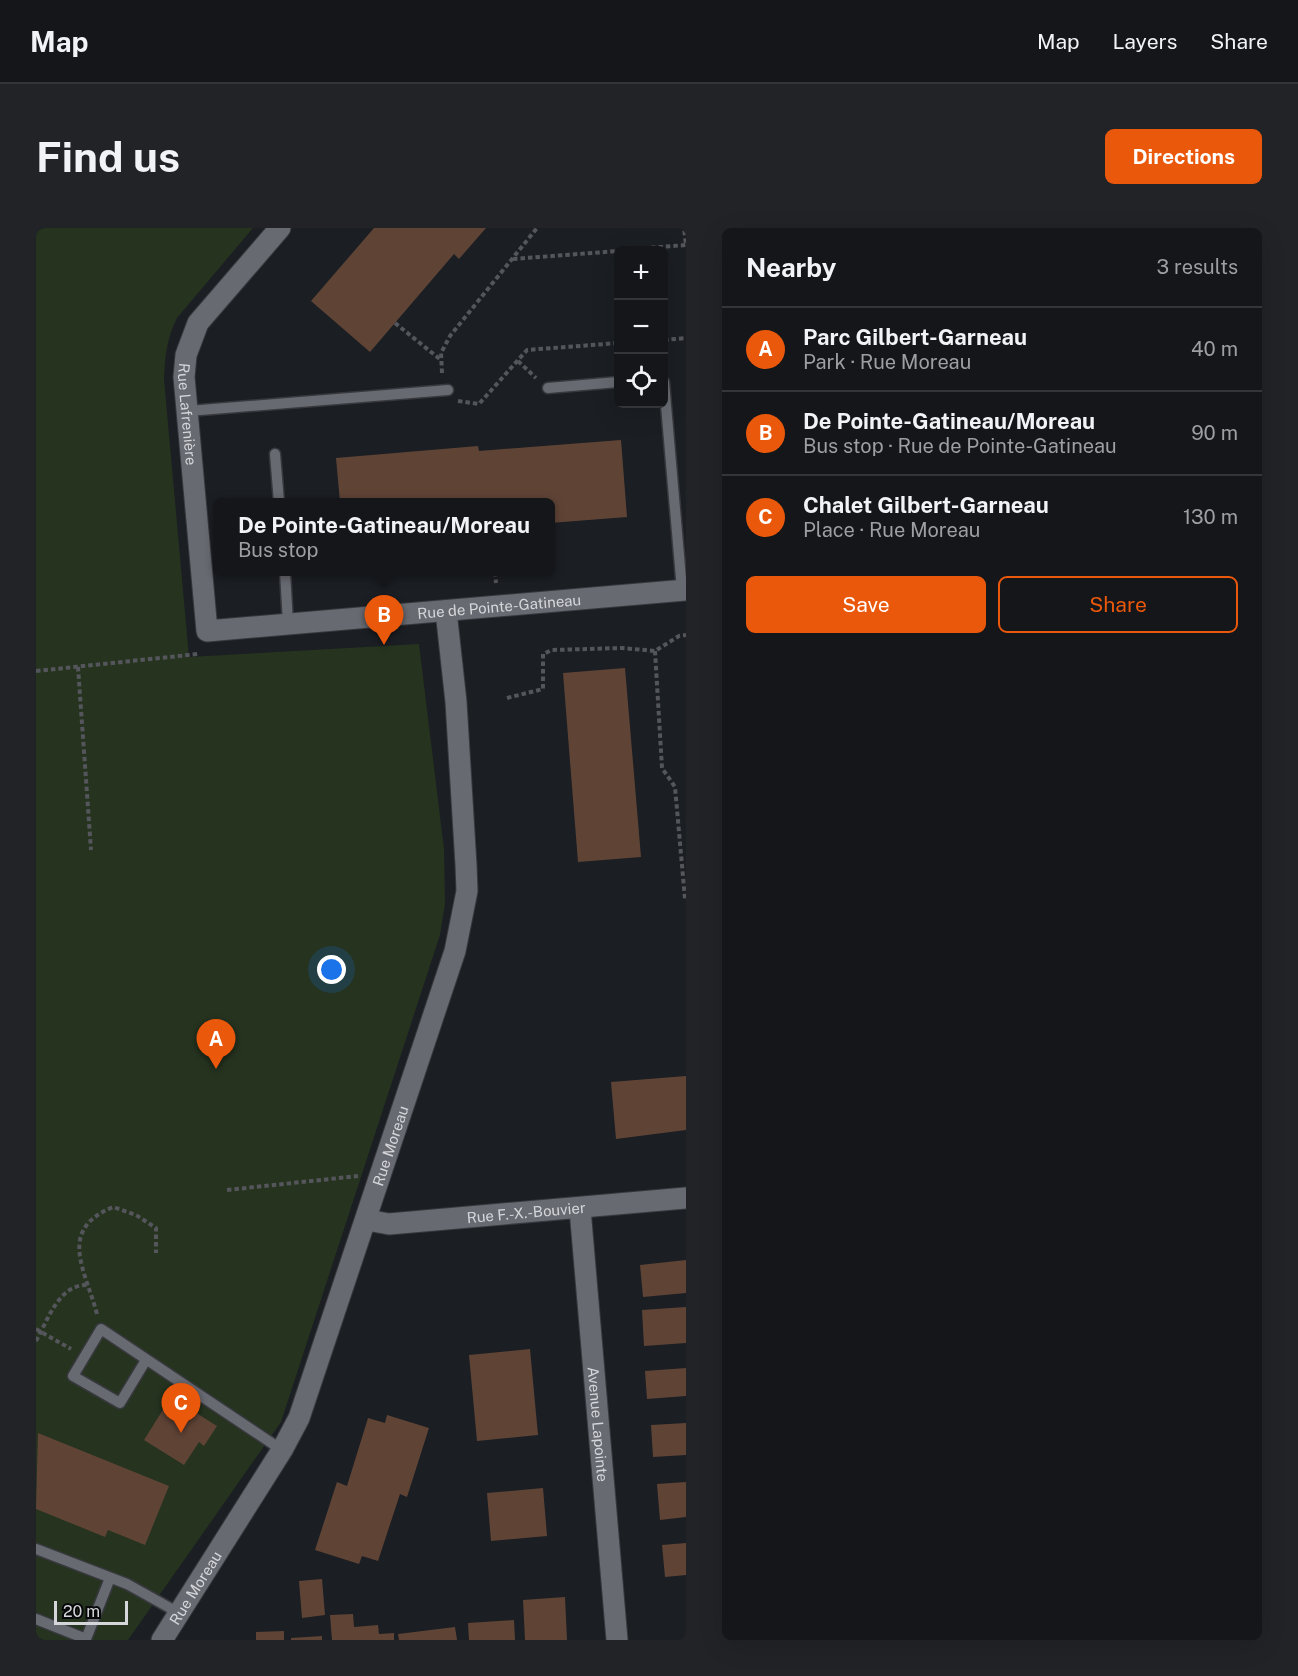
<!DOCTYPE html>
<meta charset="utf-8">
<style>
:root{--surface:#14161a;--page:#212327;--text:#f1f3f6;--muted:#9d9fa2;--line:#333539;--accent:#ea580c}
body{margin:0;font-family:"Public Sans",sans-serif;background:var(--page);color:var(--text)}
.controls{position:absolute;right:18px;top:18px;display:grid;overflow:hidden;border-radius:9px;box-shadow:0 6px 24px #0002}
.controls button{width:54px;height:54px;display:grid;place-items:center;padding:0;border:0;border-bottom:2px solid var(--line);background:var(--surface);color:var(--text);font:30px sans-serif}
.scale{position:absolute;left:18px;bottom:15px;width:74px;box-sizing:border-box;padding-left:6px;border:3px solid #d5d6da;border-top:0;font-size:16px;line-height:21px;white-space:nowrap;color:#d5d6da;-webkit-text-stroke:4px #07080a;paint-order:stroke}
.you{position:absolute;left:296px;top:742px;width:21px;height:21px;margin:-15px;border:4px solid #fff;border-radius:50%;background:#1a73e8;box-shadow:0 0 0 9px #1a73e833}
.badge{display:grid;place-items:center;width:39px;height:39px;border-radius:50%;background:var(--accent);color:#fff;font-size:20px;font-weight:700}
.pin{position:absolute;translate:-50% -50px;filter:drop-shadow(0 2px 3px #0008)}
.pin::after{content:'';position:absolute;top:32px;width:21px;height:18px;background:inherit;clip-path:polygon(0 0,100% 0,50% 100%)}
.popup{position:absolute;left:177px;top:270px;width:342px;height:78px;box-sizing:border-box;display:grid;place-content:center;border-radius:9px;background:var(--surface);filter:drop-shadow(0 2px 4px #0005);font-size:20px;white-space:nowrap;color:var(--muted)}
.popup b{font-size:22px;color:var(--text)}
.popup::after{content:'';position:absolute;left:50%;top:100%;margin-left:-12px;border:12px solid transparent;border-top-color:var(--surface)}
.list{margin:0;padding:0;list-style:none}
h2{display:flex;justify-content:space-between;align-items:center;height:78px;margin:0;padding:0 24px;font-size:26px}
h2 small{font-size:20px;font-weight:400;color:var(--muted)}
.list li{display:grid;grid-template-columns:39px 1fr auto;gap:18px;align-items:center;box-sizing:border-box;height:84px;padding:0 24px;border-top:2px solid var(--line)}
.list b{display:block;font-size:22px;white-space:nowrap}
.list p{margin:0;font-size:20px;white-space:nowrap;color:var(--muted)}
.list em{font-size:20px;font-style:normal;color:var(--muted)}
.actions{display:flex;gap:12px;padding:18px 24px}
.actions a{flex:1;padding:14px 0;border:2px solid var(--accent);border-radius:9px;text-align:center;font-size:21px;color:var(--accent)}
.actions .main{background:var(--accent);color:#fff}
.icon{flex:none;width:33px;height:33px;fill:none;stroke:currentColor;stroke-width:2;stroke-linecap:round;stroke-linejoin:round}
.map{position:relative;flex:none;width:650px;height:1412px;overflow:hidden;border-radius:9px}
header{display:flex;align-items:center;gap:36px;box-sizing:border-box;height:84px;padding:0 30px;background:var(--surface);border-bottom:2px solid var(--line)}
header strong{font-size:28px}
nav{display:flex;gap:33px;margin-inline-start:auto;font-size:21px}
.intro{display:flex;align-items:center;justify-content:space-between;box-sizing:border-box;height:144px;padding:0 36px}
h1{margin:0;font-size:42px}
.button{padding:15px 27px;border-radius:9px;background:var(--accent);color:#fff;font-size:21px;font-weight:700}
main{display:flex;gap:36px;padding:0 36px}
aside{flex:1;background:var(--surface);border-radius:9px;box-shadow:0 6px 24px #0002}
.map>svg:first-child{display:block}
.green{fill:#25331f}
.building{fill:#5f4436}
.lines{fill:none;stroke-linecap:round;stroke-linejoin:round}
.lane-casing{stroke:#38393e;stroke-width:13}
.street-casing{stroke:#38393e;stroke-width:23}
.path{stroke:#54565b;stroke-width:4;stroke-dasharray:4.5 3;stroke-linecap:butt}
.lane{stroke:#676a71;stroke-width:10}
.street{stroke:#676a71;stroke-width:21}
.labels{text-anchor:middle;dominant-baseline:central;stroke-width:4.5;stroke-linejoin:round;paint-order:stroke}
.street-label{font-size:15px;fill:#d5d6da;stroke:#07080a}
</style>
<header>
<strong>Map</strong>
<nav><a>Map</a><a>Layers</a><a>Share</a></nav>
</header>
<div class="intro"><h1>Find us</h1><a class="button">Directions</a></div>
<main>
<div class="map">
<svg width="650" height="1412" viewBox="0 0 650 1412">
<rect width="100%" height="100%" fill="#1b1e23"/>
<!-- green -->
<path class="green" d="M 0,0 L 217,0 L 141,90 C 131,109 129,129 128,151 L 153,429 L 383,416 L 408,621 L 409,676 L 404,707 L 245,1194 L 92,1412 L 0,1412 Z"/>
<!-- building -->
<g class="building">
<path d="M 338,0 L 450,0 L 423,31 L 418,26 L 334,124 L 275,73 Z"/>
<path d="M 585,212 L 591,289 L 514,295 L 514,274 L 304,274 L 300,230 L 442,218 L 443,223 Z"/>
<path d="M 589,440 L 605,629 L 542,634 L 527,445 Z"/>
<path d="M 650,848 L 650,902 L 580,911 L 575,854 Z"/>
<path d="M 650,1032 L 650,1065 L 607,1069 L 604,1037 Z"/>
<path d="M 650,1079 L 650,1115 L 608,1118 L 606,1082 Z"/>
<path d="M 494,1121 L 502,1207 L 441,1213 L 433,1127 Z"/>
<path d="M 650,1140 L 650,1168 L 611,1171 L 609,1143 Z"/>
<path d="M 135,1169 L 181,1198 L 168,1218 L 163,1214 L 148,1237 L 108,1212 Z"/>
<path d="M 351,1187 L 393,1200 L 371,1269 L 364,1266 L 342,1333 L 326,1328 L 323,1336 L 279,1322 L 301,1254 L 311,1258 L 332,1190 L 349,1195 Z"/>
<path d="M 650,1195 L 650,1227 L 617,1229 L 615,1197 Z"/>
<path d="M 2,1205 L 133,1258 L 109,1317 L 72,1302 L 69,1309 L 0,1281 Z"/>
<path d="M 650,1254 L 650,1289 L 624,1292 L 621,1256 Z"/>
<path d="M 507,1260 L 511,1308 L 455,1313 L 451,1265 Z"/>
<path d="M 650,1315 L 650,1347 L 629,1349 L 626,1317 Z"/>
<path d="M 286,1351 L 289,1387 L 266,1390 L 263,1353 Z"/>
<path d="M 529,1369 L 531,1412 L 489,1412 L 487,1372 Z"/>
<path d="M 317,1386 L 318,1399 L 342,1397 L 343,1406 L 358,1405 L 358,1412 L 296,1412 L 294,1387 Z"/>
<path d="M 478,1392 L 479,1412 L 433,1412 L 432,1395 Z"/>
<path d="M 419,1399 L 421,1412 L 363,1412 L 362,1406 Z"/>
<path d="M 248,1403 L 248,1412 L 220,1412 L 220,1404 Z"/>
<path d="M 286,1408 L 286,1412 L 255,1412 L 255,1410 Z"/>
</g>
<g class="lines">
<defs>
<g id="lane">
<path d="M 628,154 L 646,362"/>
<path d="M 512,160 L 582,154"/>
<path d="M 152,183 L 412,162"/>
<path d="M 239,226 L 243,274"/>
<path d="M 249,344 L 252,395"/>
<path d="M 110,1132 L 84,1175 L 37,1148 L 65,1101 L 246,1222"/>
<path d="M 0,1321 L 91,1356 L 143,1385"/>
<path d="M 0,1391 L 50,1411 L 74,1350"/>
</g>
<g id="street">
<path id="s1" d="M 244,0 L 162,95 L 150,127 L 148,149 L 171,403 L 650,362"/>
<path id="s2" d="M 544,981 L 581,1412"/>
<path id="s3" d="M 331,992 L 353,996 L 650,970"/>
<path id="s4" d="M 126,1412 L 246,1222 L 263,1190 L 419,723 L 431,663 L 430,637 L 420,474 L 410,383"/>
</g>
</defs>
<!-- lane casing -->
<use href="#lane" class="lane-casing"/>
<!-- street casing -->
<use href="#street" class="street-casing"/>
<!-- path -->
<g class="path">
<path d="M 585,22 L 650,17 L 648,0"/>
<path d="M 477,31 L 582,23"/>
<path d="M 359,95 L 405,132"/>
<path d="M 628,112 L 650,110"/>
<path d="M 482,133 L 500,150"/>
<path d="M 406,145 L 405,125 L 414,108 L 501,0"/>
<path d="M 422,173 L 443,176 L 491,122 L 582,115"/>
<path d="M 459,344 L 460,355"/>
<path d="M 619,423 L 626,540 L 639,559 L 649,671"/>
<path d="M 42,439 L 55,622"/>
<path d="M 0,443 L 162,426"/>
<path d="M 471,470 L 507,461 L 507,426 L 516,422 L 586,420 L 619,423 L 643,408 L 650,407"/>
<path d="M 191,962 L 322,948"/>
<path d="M 61,1086 C 49,1041 21,1002 77,979 L 100,987 L 120,1000 L 120,1025"/>
<path d="M 0,1101 L 35,1121"/>
<path d="M 0,1113 C 12,1092 23,1055 53,1057"/>
</g>
<!-- lane -->
<use href="#lane" class="lane"/>
<!-- street -->
<use href="#street" class="street"/>
</g>
<g class="labels">
<!-- street labels -->
<g class="street-label">
<text stroke="none"><textPath href="#s1" startOffset="219">Rue Lafrenière</textPath></text>
<text stroke="none"><textPath href="#s1" startOffset="730">Rue de Pointe-Gatineau</textPath></text>
<text stroke="none"><textPath href="#s4" startOffset="548">Rue Moreau</textPath></text>
<text stroke="none"><textPath href="#s3" startOffset="160">Rue F.-X.-Bouvier</textPath></text>
<text stroke="none"><textPath href="#s2" startOffset="216">Avenue Lapointe</textPath></text>
<text stroke="none"><textPath href="#s4" startOffset="62">Rue Moreau</textPath></text>
</g>
</g>
</svg>
<div class="controls">
<button>+</button>
<button>−</button>
<button><svg class="icon" aria-label="locate" viewBox="0 0 24 24"><circle cx="12" cy="12" r="6"/><path d="M12 2v4M12 18v4M2 12h4M18 12h4"/></svg></button>
</div>
<div class="scale">20 m</div>
<div class="you"></div>
<div class="pin badge" style="left:180px;top:841px">A</div>
<div class="pin badge" style="left:348px;top:417px">B</div>
<div class="popup"><b>De Pointe-Gatineau/Moreau</b>Bus stop</div>
<div class="pin badge" style="left:145px;top:1205px">C</div>
</div>
<aside>
<h2>Nearby<small>3 results</small></h2>
<ul class="list">
<li><span class="badge">A</span><div><b>Parc Gilbert-Garneau</b><p>Park · Rue Moreau</p></div><em>40 m</em></li>
<li><span class="badge">B</span><div><b>De Pointe-Gatineau/Moreau</b><p>Bus stop · Rue de Pointe-Gatineau</p></div><em>90 m</em></li>
<li><span class="badge">C</span><div><b>Chalet Gilbert-Garneau</b><p>Place · Rue Moreau</p></div><em>130 m</em></li>
</ul>
<div class="actions"><a class="main">Save</a><a>Share</a></div>
</aside>
</main>
